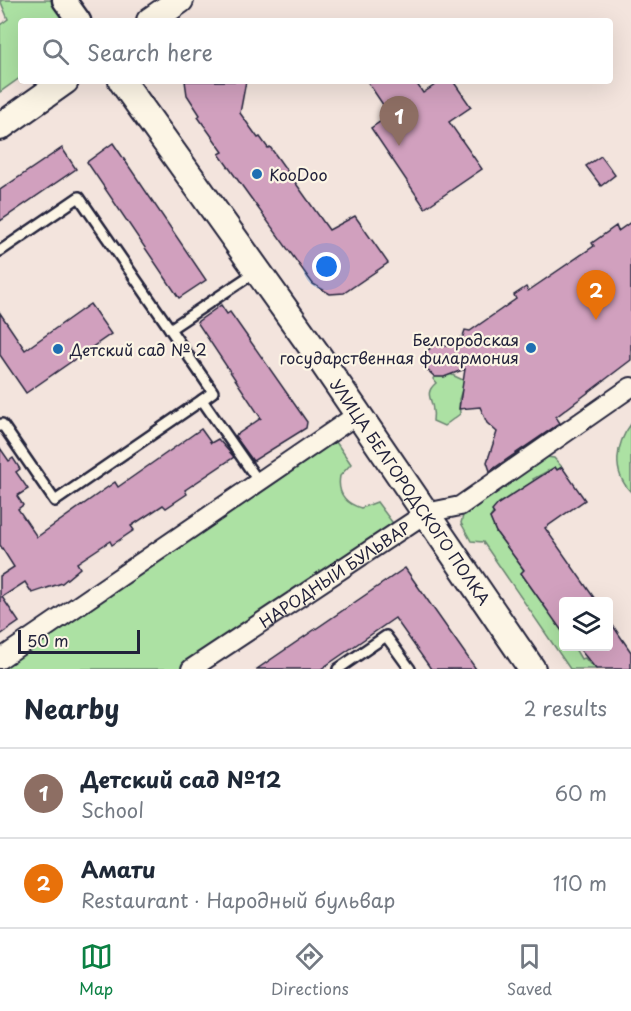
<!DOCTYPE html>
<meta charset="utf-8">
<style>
:root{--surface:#fff;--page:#f2f2f3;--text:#1f2937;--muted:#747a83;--line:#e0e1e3;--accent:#0b8043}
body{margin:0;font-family:"Playpen Sans",sans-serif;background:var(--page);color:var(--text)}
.controls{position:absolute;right:18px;bottom:18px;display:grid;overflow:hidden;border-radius:6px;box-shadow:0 6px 24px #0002}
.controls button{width:54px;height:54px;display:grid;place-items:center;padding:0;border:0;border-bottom:2px solid var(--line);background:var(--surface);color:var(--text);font:30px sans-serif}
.scale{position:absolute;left:18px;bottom:15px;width:122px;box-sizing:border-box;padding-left:6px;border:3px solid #22223b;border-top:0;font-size:16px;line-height:21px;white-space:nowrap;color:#22223b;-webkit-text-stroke:4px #fcf5e5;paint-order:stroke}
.you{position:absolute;left:327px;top:267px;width:21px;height:21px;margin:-15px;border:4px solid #fff;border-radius:50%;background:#1a73e8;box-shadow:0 0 0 9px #1a73e833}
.badge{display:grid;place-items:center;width:39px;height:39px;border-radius:50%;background:var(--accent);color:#fff;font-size:20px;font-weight:700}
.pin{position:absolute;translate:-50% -50px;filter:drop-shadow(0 2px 3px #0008)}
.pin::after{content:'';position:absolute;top:32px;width:21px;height:18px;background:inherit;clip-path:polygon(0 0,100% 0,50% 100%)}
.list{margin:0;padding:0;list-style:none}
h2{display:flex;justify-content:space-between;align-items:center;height:78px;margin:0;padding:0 24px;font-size:26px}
h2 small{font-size:20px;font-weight:400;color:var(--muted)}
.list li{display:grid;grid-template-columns:39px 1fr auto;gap:18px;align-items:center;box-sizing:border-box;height:90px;padding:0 24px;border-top:2px solid var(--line)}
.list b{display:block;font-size:22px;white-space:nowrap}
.list p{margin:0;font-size:20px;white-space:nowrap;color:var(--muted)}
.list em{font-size:20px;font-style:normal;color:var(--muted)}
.icon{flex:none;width:33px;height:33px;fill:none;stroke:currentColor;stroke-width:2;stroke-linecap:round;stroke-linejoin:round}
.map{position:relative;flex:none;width:631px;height:669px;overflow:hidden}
.search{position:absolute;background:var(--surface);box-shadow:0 6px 24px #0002;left:18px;right:18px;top:18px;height:66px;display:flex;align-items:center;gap:15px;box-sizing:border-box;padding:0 21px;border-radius:6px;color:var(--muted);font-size:22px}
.sheet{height:258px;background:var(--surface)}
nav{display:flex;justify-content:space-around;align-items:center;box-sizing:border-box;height:84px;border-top:2px solid var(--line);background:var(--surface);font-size:16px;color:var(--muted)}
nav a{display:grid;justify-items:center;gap:3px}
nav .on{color:var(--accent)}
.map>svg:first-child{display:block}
.green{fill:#ace1a3;stroke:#67826f;stroke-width:1.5}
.building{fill:#d1a0be;stroke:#22223b;stroke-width:1.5}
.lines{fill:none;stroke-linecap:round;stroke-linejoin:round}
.service-casing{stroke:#22223b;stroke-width:14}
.minor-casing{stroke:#22223b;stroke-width:22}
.tertiary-casing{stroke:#22223b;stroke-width:27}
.secondary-casing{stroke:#22223b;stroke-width:30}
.service{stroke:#fcf5e5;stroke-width:9}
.minor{stroke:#fcf5e5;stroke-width:18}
.tertiary{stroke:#fcf5e5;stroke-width:22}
.secondary{stroke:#fcf5e5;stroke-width:26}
.poi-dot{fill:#1f6fb2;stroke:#fcf5e5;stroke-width:2}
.labels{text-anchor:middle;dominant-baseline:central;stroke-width:4.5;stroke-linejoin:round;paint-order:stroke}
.poi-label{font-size:16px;fill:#22223b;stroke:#fcf5e5;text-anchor:start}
.street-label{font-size:16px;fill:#22223b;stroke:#fcf5e5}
</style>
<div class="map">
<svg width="631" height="669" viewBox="0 0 631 669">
<rect width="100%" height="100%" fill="#f3e4dd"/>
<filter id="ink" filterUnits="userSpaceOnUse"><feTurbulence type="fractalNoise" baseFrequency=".0167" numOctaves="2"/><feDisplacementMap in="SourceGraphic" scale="12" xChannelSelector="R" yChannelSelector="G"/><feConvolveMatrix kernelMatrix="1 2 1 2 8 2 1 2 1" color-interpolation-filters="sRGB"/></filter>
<g filter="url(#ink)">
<!-- green -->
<g class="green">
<path d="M 0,0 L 54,0 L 69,21 L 21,21 L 21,77 L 0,92 L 0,25 L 8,19 Z"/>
<path d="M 436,372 L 450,374 L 465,381 L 459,399 L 460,414 L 444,426 L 433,421 C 433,418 434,414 433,411 C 433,399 423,394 436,383 L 433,379 Z"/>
<path d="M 631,424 L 631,492 C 611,472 616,444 631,424 Z"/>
<path d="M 334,439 L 351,464 L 340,476 C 337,493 344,503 361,508 L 377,502 L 398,530 L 189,669 L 0,669 Z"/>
<path d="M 546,457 L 554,458 L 562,467 L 557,470 L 555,467 L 533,479 L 534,481 L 499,503 L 490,518 L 496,532 L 524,570 L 521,573 L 547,610 L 550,608 L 558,619 L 555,622 L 563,631 L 564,646 L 574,647 L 581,659 L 585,658 L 590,664 L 595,661 L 596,669 L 570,669 L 483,542 L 471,541 L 461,523 L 464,512 Z"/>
</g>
<!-- building -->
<g class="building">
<path d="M 185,81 L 246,81 L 240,113 L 258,138 L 260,137 L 268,148 L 270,147 L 329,230 L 355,216 L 388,263 L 344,293 L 330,294 L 313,284 L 219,154 L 223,152 L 198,117 L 200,115 L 187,95 Z"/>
<path d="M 367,81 L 415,81 L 423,93 L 441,81 L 453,81 L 471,107 L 449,122 L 482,169 L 425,208 L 371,128 L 390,115 Z"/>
<path d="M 113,143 L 206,280 L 179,298 L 87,162 Z"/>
<path d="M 62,148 L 76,169 L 0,221 L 0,190 Z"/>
<path d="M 601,156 L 615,175 L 601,186 L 586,166 Z"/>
<path d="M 631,222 L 631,360 L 556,417 L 560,423 L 490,471 L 487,462 L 497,432 L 487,423 L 480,407 L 459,409 L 465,369 L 444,377 L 435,377 L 423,366 L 425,353 L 434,345 L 448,346 L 463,336 L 465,330 L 470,331 L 516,299 L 514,295 L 526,287 L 528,291 L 594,246 L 592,243 L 616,226 L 618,231 Z"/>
<path d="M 90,304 L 111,334 L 26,393 L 0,355 L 0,313 L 25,350 Z"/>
<path d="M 221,305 L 227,314 L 230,312 L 307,422 L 306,428 L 253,461 L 235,436 L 261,418 L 197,322 Z"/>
<path d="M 201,429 L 211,443 L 218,439 L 234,457 L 185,490 L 187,494 L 166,508 L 163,505 L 131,526 L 134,530 L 112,545 L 110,541 L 77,563 L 80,568 L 62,583 L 32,593 L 25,582 L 2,597 L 19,622 L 0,635 L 0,576 L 14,567 L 0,545 L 0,448 L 9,461 L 13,458 L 20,469 L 16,472 L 28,489 L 17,496 L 23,505 L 18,509 L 37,537 L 115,482 L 118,487 Z"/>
<path d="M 555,467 L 557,470 L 562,467 L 585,500 L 545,528 L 597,602 L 564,602 L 564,634 L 521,573 L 524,570 L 496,532 L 490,518 L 494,514 L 492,511 L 498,504 Z"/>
<path d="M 405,568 L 476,669 L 431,669 L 395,618 L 321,669 L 257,669 Z"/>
<path d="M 609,620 L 631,652 L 631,669 L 596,669 L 577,646 L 609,646 Z"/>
</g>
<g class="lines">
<defs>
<g id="service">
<path d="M 0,251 L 79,197 L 170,329 L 257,271"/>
<path d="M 170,329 L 213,392 L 202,400"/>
<path d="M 0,426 L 2,424 L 55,501 L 202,400 L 259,482"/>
<path d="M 338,669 L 386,636 L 410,669"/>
</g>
<g id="minor">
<path d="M 0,659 L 358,414"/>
<path id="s1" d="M 191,669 L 426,513 L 460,506 L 631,387"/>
</g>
<path id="tertiary" d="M 64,0 L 79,21"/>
<g id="secondary">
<path d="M 150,21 L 180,0"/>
<path id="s2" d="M 122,81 L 319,357 L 532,669"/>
<path d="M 0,127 L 65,81"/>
</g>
</defs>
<!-- service casing -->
<use href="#service" class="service-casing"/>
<!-- minor casing -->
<use href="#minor" class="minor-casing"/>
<!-- tertiary casing -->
<use href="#tertiary" class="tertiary-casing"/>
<!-- secondary casing -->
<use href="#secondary" class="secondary-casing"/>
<!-- service -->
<use href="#service" class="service"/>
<!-- minor -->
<use href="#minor" class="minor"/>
<!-- tertiary -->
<use href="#tertiary" class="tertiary"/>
<!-- secondary -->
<use href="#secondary" class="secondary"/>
</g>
</g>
<!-- markers -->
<g class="poi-dot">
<circle cx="257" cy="174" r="6"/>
<circle cx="531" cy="348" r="6"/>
<circle cx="58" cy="349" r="6"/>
</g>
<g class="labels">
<!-- poi labels -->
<g class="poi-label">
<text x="269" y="174">KooDoo</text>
<text x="519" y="339" text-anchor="end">Белгородская<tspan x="519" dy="18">государственная филармония</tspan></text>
<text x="70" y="349">Детский сад № 2</text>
</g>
<!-- street labels -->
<g class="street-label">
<text stroke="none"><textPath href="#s2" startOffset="502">УЛИЦА БЕЛГОРОДСКОГО ПОЛКА</textPath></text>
<text stroke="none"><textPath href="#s1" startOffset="172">НАРОДНЫЙ БУЛЬВАР</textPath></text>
</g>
</g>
</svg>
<div class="controls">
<button><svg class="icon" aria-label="layers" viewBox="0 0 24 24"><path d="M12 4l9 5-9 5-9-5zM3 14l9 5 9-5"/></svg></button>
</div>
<div class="scale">50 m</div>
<div class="you"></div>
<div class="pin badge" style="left:399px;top:146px;background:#8d6e63">1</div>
<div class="pin badge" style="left:596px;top:320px;background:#e8710a">2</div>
<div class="search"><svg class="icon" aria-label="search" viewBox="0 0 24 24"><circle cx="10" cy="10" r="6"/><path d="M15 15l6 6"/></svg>Search here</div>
</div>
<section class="sheet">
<h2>Nearby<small>2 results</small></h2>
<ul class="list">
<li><span class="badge" style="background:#8d6e63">1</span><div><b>Детский сад №12</b><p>School</p></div><em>60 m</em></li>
<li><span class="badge" style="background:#e8710a">2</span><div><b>Амати</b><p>Restaurant · Народный бульвар</p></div><em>110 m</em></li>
</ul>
</section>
<nav>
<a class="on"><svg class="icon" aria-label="map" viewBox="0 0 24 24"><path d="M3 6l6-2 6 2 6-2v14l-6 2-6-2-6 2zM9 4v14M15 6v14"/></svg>Map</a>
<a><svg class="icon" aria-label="directions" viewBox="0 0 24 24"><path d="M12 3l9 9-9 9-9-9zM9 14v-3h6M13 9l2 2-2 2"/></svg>Directions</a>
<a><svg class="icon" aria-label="saved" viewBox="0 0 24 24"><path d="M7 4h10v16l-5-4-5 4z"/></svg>Saved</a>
</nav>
